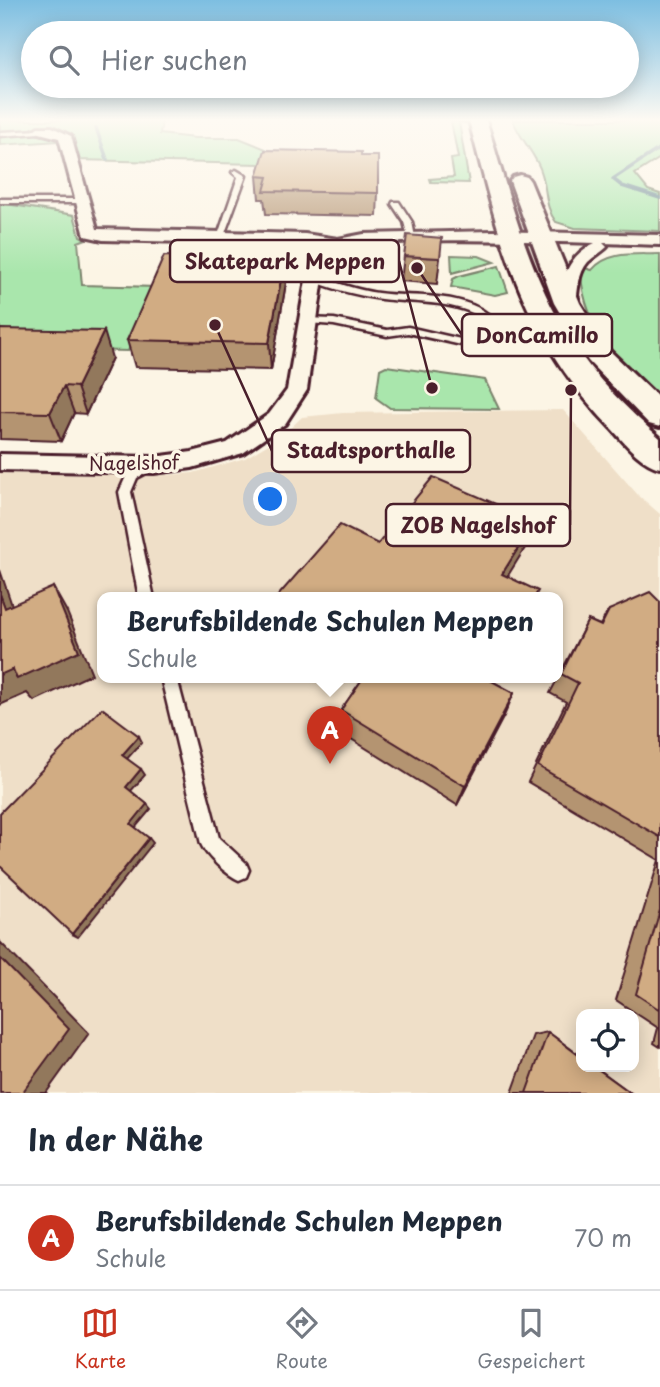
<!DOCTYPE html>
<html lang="de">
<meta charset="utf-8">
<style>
:root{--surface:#fff;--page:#f2f2f3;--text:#1f2937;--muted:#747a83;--line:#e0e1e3;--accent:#c8321e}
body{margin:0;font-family:"Playpen Sans",sans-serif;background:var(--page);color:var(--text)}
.controls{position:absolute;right:21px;bottom:21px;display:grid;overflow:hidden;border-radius:14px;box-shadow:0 4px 18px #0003}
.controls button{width:63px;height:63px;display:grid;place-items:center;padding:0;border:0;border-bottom:2px solid var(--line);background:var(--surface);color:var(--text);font:35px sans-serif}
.you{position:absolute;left:271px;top:500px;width:24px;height:24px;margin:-18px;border:5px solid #fff;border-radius:50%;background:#1a73e8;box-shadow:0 0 0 10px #1a73e833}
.badge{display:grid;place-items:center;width:46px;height:46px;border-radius:50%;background:var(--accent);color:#fff;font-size:23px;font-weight:700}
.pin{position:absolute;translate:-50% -58px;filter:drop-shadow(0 2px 4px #0008)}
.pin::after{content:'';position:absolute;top:37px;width:24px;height:21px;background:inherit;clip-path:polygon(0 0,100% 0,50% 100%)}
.popup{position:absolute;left:97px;top:592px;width:466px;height:91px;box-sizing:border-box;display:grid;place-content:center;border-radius:14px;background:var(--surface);filter:drop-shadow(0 2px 5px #0005);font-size:23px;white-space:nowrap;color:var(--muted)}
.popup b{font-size:26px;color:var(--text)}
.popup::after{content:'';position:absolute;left:50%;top:100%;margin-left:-14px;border:14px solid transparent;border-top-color:var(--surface)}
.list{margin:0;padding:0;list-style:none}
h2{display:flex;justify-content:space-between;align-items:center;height:91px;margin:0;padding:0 28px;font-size:30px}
h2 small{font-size:23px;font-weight:400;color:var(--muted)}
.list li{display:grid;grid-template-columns:46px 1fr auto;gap:21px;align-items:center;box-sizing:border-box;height:105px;padding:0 28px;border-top:2px solid var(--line)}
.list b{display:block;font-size:26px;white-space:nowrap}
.list p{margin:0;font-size:23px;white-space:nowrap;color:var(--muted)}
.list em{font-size:23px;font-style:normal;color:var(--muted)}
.icon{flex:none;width:38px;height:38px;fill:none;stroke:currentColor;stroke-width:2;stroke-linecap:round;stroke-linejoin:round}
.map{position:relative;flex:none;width:660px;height:1093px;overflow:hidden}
.search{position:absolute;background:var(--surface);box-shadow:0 4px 18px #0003;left:21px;right:21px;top:21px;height:77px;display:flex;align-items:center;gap:18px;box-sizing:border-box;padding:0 24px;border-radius:38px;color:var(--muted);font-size:26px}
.sheet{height:196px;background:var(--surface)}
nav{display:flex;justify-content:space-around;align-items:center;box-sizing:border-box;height:98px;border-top:2px solid var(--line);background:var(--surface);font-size:19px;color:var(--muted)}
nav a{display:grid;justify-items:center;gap:4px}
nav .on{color:var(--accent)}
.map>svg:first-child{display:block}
.built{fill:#efdfc8;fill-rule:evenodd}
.green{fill:#a9e6ac;stroke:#7a826c;stroke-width:2}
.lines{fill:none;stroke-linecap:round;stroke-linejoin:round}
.stream{stroke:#688792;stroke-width:3.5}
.lane-casing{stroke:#4a1f2b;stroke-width:5}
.street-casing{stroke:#4a1f2b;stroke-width:6}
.secondary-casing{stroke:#4a1f2b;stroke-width:6}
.lane{fill:#fcf5e5;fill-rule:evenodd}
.street{fill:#fcf5e5;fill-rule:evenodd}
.secondary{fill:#fcf5e5;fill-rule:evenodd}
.wall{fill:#b49471;stroke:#4a1f2b;stroke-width:2}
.shaded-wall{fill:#92785c;stroke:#4a1f2b;stroke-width:2}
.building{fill:#d1ac83;stroke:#4a1f2b;stroke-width:2}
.labels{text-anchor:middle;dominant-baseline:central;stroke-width:7;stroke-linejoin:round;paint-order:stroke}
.street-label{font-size:19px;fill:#4a1f2b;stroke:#fcf5e5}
.leader{fill:none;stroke:#4a1f2b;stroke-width:2.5}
.callout-dot{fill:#4a1f2b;stroke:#fcf5e5;stroke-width:2.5}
.callout{fill:#fcf5e5;stroke:#4a1f2b;stroke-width:2.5}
.callout-label{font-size:21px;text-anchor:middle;font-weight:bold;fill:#4a1f2b}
</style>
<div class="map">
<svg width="660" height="1093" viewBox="0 0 660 1093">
<rect width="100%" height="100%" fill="#fcf5e5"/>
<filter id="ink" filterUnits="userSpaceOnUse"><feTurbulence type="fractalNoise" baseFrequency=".0143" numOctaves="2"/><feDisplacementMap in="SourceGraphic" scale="14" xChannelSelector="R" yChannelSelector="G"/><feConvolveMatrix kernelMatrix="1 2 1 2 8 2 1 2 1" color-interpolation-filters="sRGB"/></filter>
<g filter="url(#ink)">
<!-- built -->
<path class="built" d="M 563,410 L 638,495 L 660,514 L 660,1093 L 0,1093 L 0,473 L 152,476 L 193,473 L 245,458 L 282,436 L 302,417 L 343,413 ZM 103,598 L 558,598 L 558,678 L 103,678 ZM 581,1014 L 634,1014 L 634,1067 L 581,1067 Z"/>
<!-- green -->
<g class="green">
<path d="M 0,120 L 162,120 L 160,134 L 195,138 L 239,138 L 266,149 L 261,164 L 76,160 L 69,135 C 48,124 22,131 0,133 Z"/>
<path d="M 513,120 L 660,120 L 660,158 L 635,174 L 648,190 L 660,194 L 660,231 L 575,228 L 556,222 C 545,208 547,191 542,174 C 537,155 520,140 513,120 Z"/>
<path d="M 451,121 L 459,122 L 469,183 L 431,182 L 430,179 L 454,177 L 451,159 L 458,158 Z"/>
<path d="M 37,132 L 56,136 L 60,141 L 0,145 L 0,135 Z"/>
<path d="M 0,203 L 74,215 L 80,236 L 86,239 L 78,242 L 82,285 L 157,287 L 128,351 L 0,348 Z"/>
<path d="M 660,254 L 660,405 C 623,365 580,326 581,267 L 592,270 C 608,250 637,255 660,254 Z"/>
<path d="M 451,255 L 479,256 L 494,262 L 452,273 Z"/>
<path d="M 499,266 L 508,292 L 495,295 L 451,287 L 453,279 L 459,276 Z"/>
<path d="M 386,366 L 485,380 L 499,409 L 390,408 L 376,398 L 380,369 Z"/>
</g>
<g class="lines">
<!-- stream -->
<g class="stream">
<path d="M 96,128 L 107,159"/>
<path d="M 660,148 L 613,179 L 622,186 L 660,198"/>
</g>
<defs>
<g id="lane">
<path d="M 456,120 L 480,120 L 480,121 L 477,123 Z"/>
<path d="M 40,130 L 38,133 L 0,136 L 0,132 Z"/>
<path d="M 236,170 L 246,176 L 225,233 L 218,235 L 238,177 L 232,172 Z"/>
<path d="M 0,199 L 80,199 L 84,201 L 80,203 L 0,203 Z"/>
<path d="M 393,202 L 399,202 L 412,222 L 417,247 L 410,245 L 404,222 L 392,204 Z"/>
<path d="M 315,276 C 336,282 356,290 378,293 C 413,298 460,291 489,315 C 484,330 483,341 466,346 L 408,333 L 387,336 L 334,325 L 308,323 L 303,320 L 305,318 L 334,319 L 387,330 L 408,327 L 465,340 L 472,335 L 479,316 C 448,300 415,303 381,299 C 358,296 334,289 312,281 L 310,279 Z"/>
<path d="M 152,461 L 156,462 L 158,465 L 156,468 L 137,478 L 131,492 L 154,598 L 139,598 L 119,492 L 128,472 Z"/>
<path d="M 161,678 L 177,678 L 219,838 L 246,863 L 249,870 L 246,877 L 239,880 C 226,874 207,857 201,844 Z"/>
</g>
<path id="street" d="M 52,127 L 71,136 L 97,229 L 305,234 L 338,239 L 364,234 L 493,231 L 660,235 L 660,245 L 603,243 L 607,247 C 601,253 594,256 588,262 C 578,273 578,290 576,303 L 567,308 L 558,303 C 563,276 569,255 595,243 C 511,241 421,236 339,248 C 333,249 329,253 326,257 L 307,390 L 285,424 L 243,453 L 192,468 L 154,473 L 0,470 L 0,454 L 154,457 L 192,452 L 227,443 L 269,414 L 287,390 L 310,257 L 319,245 L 103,240 L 85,236 L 59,138 L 32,131 L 38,127 Z"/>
<g id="secondary">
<path d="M 469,120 L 486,120 C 509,194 528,273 570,339 C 594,377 627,409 660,438 L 660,468 C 640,463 625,443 611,428 C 519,332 501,244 469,120 Z"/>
<path d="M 520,175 L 527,177 L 530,181 L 580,303 L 609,350 L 660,399 L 660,427 L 649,424 L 588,361 L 554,303 L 510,181 L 513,177 Z"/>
</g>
</defs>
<!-- lane casing -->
<use href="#lane" class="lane-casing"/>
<!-- street casing -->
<use href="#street" class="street-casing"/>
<!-- secondary casing -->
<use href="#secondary" class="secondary-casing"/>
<!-- lane -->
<use href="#lane" class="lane"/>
<!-- street -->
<use href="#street" class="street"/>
<!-- secondary -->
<use href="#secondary" class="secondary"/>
</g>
<!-- wall -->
<g class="wall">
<path d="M 361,156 L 378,193 L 377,216 L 266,214 L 264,199 L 259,199 L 257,176 Z"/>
<path d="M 404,256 L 440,258 L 437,284 L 401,281 Z"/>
<path d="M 285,258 L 286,283 L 271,370 L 135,367 L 127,340 Z"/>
<path d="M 0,329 L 112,358 L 86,414 L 74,413 L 61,441 L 0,439 Z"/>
<path d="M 660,602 L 660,1047 L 654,1043 L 658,1028 L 616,1000 L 659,860 L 528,782 L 566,702 L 550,693 L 588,620 L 600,625 L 609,610 Z"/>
<path d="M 363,678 L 492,678 L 491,681 L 514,693 L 457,805 L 340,732 L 341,710 Z"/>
<path d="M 548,1032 L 631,1093 L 512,1093 L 533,1035 Z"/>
</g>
<!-- shaded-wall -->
<g class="shaded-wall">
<path d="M 285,258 L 286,283 L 271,370 L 269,343 Z"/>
<path d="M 104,331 L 112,358 L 86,414 L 77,387 Z"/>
<path d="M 64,386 L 74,413 L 61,441 L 50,413 Z"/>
<path d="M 535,521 L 525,548 L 494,598 L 502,574 Z"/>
<path d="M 0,570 L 21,632 L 5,608 L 0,594 Z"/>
<path d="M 53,587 L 67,612 L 92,674 L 34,701 L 27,693 L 0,705 L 0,675 Z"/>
<path d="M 514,693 L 504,716 L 457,805 L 465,786 Z"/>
<path d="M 139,736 L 142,742 L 126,760 L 122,755 Z"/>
<path d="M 141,769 L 145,775 L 130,792 L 126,787 Z"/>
<path d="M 147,804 L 151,809 L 135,828 L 131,824 Z"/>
<path d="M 149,838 L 153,843 L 78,937 L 72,934 Z"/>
<path d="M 0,942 L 89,1033 L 46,1093 L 22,1093 L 0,958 Z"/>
</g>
<!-- building -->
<g class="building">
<path d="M 265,150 L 361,152 L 361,156 L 378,156 L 378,193 L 264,191 L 268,177 L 257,176 Z"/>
<path d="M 407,235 L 442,238 L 440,258 L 404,256 Z"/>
<path d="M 164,256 L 285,258 L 269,343 L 127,340 Z"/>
<path d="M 0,329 L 104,331 L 77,387 L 64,386 L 50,413 L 0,412 Z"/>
<path d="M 433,477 L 535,521 L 502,574 L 538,591 L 534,598 L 276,598 L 340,525 L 378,544 Z"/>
<path d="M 53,587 L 79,651 L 17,679 L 13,669 L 0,675 L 0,594 L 5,608 Z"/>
<path d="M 650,592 L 660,602 L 660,837 L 538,766 L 578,683 L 561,674 L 588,620 L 601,626 L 609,610 Z"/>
<path d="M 363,678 L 489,678 L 488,679 L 514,693 L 465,786 L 341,710 Z"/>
<path d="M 102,708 L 139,736 L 122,755 L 141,769 L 126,787 L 147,804 L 131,824 L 149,838 L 72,934 L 0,866 L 0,813 Z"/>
<path d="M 660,910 L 660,1010 L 636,994 Z"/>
<path d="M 0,958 L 69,1029 L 22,1093 L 0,1093 Z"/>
<path d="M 548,1032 L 581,1057 L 581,1067 L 595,1067 L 631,1093 L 526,1093 Z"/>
</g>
</g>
<!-- sky -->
<linearGradient id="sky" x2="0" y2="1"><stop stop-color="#7dbee1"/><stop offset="0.44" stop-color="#fefaf3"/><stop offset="1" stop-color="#fefaf3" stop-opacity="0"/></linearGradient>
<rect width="660" height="273" fill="url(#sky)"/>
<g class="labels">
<!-- street labels -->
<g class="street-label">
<text transform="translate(134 462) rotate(-1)">Nagelshof</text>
</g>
</g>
<!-- callouts -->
<path class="leader" d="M432 388L399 261M417 268L462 335M215 325L272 451M571 390L570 525"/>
<g class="callout-dot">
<circle cx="432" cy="388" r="7"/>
<circle cx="417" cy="268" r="7"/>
<circle cx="215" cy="325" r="7"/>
<circle cx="571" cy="390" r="7"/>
</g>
<g class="callout">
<rect x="170" y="240" width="229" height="42" rx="7"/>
<rect x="462" y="314" width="150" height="42" rx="7"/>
<rect x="272" y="430" width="198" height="42" rx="7"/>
<rect x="386" y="504" width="184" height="42" rx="7"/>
</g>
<g class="callout-label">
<text x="285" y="269">Skatepark Meppen</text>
<text x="537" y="343">DonCamillo</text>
<text x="371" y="458">Stadtsporthalle</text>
<text x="478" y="533">ZOB Nagelshof</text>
</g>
</svg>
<div class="controls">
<button><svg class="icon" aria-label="locate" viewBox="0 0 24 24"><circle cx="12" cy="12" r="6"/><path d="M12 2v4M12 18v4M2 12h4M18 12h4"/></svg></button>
</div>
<div class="you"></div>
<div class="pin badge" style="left:330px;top:764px">A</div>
<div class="popup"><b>Berufsbildende Schulen Meppen</b>Schule</div>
<div class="search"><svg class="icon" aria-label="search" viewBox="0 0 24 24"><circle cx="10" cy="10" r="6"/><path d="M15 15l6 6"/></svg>Hier suchen</div>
</div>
<section class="sheet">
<h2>In der Nähe<small></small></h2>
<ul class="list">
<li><span class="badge">A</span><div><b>Berufsbildende Schulen Meppen</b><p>Schule</p></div><em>70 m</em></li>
</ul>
</section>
<nav>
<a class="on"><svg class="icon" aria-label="map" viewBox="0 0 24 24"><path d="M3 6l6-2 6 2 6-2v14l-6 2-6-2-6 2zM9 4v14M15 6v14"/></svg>Karte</a>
<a><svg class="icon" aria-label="directions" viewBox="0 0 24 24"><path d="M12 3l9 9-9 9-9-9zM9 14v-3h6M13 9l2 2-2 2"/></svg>Route</a>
<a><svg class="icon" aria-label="saved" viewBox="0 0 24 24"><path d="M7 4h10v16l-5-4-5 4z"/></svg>Gespeichert</a>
</nav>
